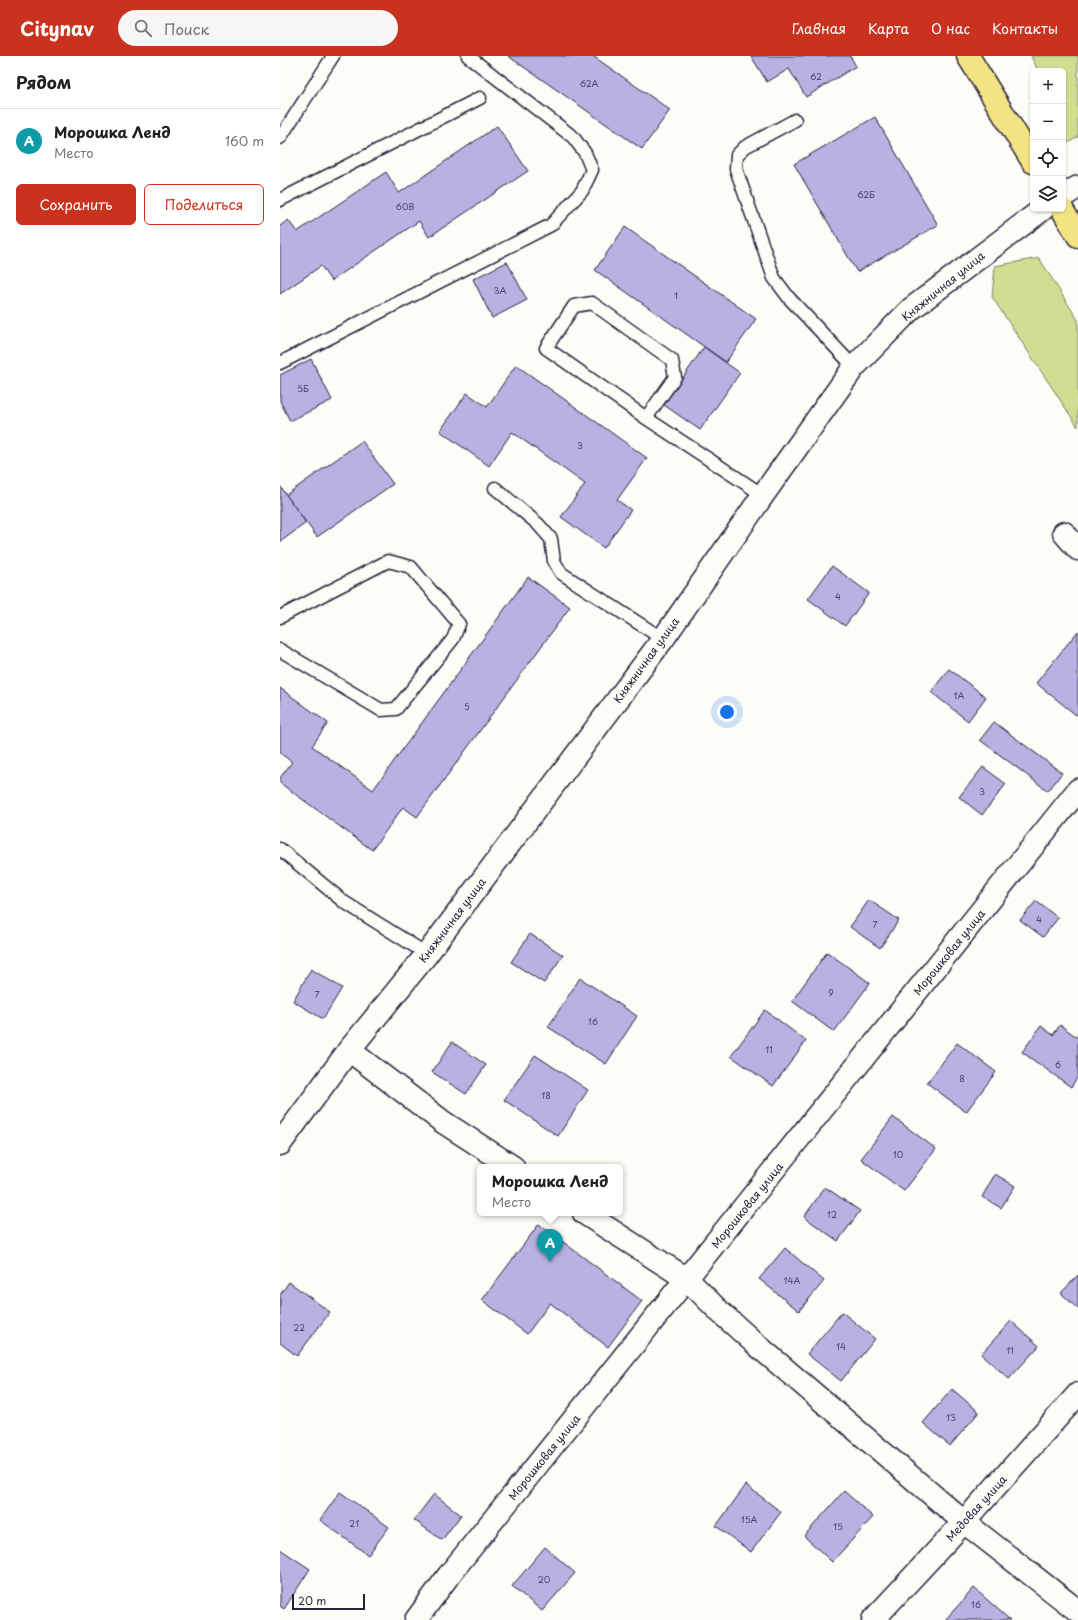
<!DOCTYPE html>
<html lang="ru">
<meta charset="utf-8">
<style>
:root{--surface:#fff;--page:#f6f6f6;--text:#202124;--muted:#757577;--line:#e0e0e0;--accent:#c8321e}
body{margin:0;font-family:"Playpen Sans",sans-serif;background:var(--page);color:var(--text)}
.controls{position:absolute;right:12px;top:12px;display:grid;overflow:hidden;border-radius:6px;box-shadow:0 1px 3px #0004}
.controls button{width:36px;height:36px;display:grid;place-items:center;padding:0;border:0;border-bottom:1px solid var(--line);background:var(--surface);color:var(--text);font:20px sans-serif}
.scale{position:absolute;left:12px;bottom:10px;width:73px;box-sizing:border-box;padding-left:4px;border:2px solid #22223b;border-top:0;font-size:11px;line-height:14px;white-space:nowrap;color:#22223b;-webkit-text-stroke:3px #fdfcf7;paint-order:stroke}
.you{position:absolute;left:447px;top:656px;width:14px;height:14px;margin:-10px;border:3px solid #fff;border-radius:50%;background:#1a73e8;box-shadow:0 0 0 6px #1a73e833}
.badge{display:grid;place-items:center;width:26px;height:26px;border-radius:50%;background:var(--accent);color:#fff;font-size:13px;font-weight:700}
.pin{position:absolute;translate:-50% -33px;filter:drop-shadow(0 1px 2px #0008)}
.pin::after{content:'';position:absolute;top:21px;width:14px;height:12px;background:inherit;clip-path:polygon(0 0,100% 0,50% 100%)}
.popup{position:absolute;left:197px;top:1108px;width:146px;height:52px;box-sizing:border-box;display:grid;place-content:center;border-radius:6px;background:var(--surface);filter:drop-shadow(0 1px 3px #0005);font-size:13px;white-space:nowrap;color:var(--muted)}
.popup b{font-size:15px;color:var(--text)}
.popup::after{content:'';position:absolute;left:50%;top:100%;margin-left:-8px;border:8px solid transparent;border-top-color:var(--surface)}
.list{margin:0;padding:0;list-style:none}
h2{display:flex;justify-content:space-between;align-items:center;height:52px;margin:0;padding:0 16px;font-size:17px}
h2 small{font-size:13px;font-weight:400;color:var(--muted)}
.list li{display:grid;grid-template-columns:26px 1fr auto;gap:12px;align-items:center;box-sizing:border-box;height:64px;padding:0 16px;border-top:1px solid var(--line)}
.list b{display:block;font-size:15px;white-space:nowrap}
.list p{margin:0;font-size:13px;white-space:nowrap;color:var(--muted)}
.list em{font-size:13px;font-style:normal;color:var(--muted)}
.actions{display:flex;gap:8px;padding:12px 16px}
.actions a{flex:1;padding:9px 0;border:1px solid var(--accent);border-radius:6px;text-align:center;font-size:14px;color:var(--accent)}
.actions .main{background:var(--accent);color:#fff}
.icon{flex:none;width:22px;height:22px;fill:none;stroke:currentColor;stroke-width:2;stroke-linecap:round;stroke-linejoin:round}
.map{position:relative;flex:none;width:798px;height:1564px;overflow:hidden}
header{display:flex;align-items:center;gap:24px;box-sizing:border-box;height:56px;padding:0 20px;background:var(--accent);color:#fff}
header strong{font-size:19px}
nav{display:flex;gap:22px;margin-inline-start:auto;font-size:14px}
.search{width:280px;height:36px;background:var(--page);display:flex;align-items:center;gap:10px;box-sizing:border-box;padding:0 14px;border-radius:22px;color:var(--muted);font-size:15px}
main{display:flex}
aside{flex:1;background:var(--surface)}
.map>svg:first-child{display:block}
.green{fill:#d0de92;stroke:#798066}
.building{fill:#b8b2e3;stroke:#22223b}
.lines{fill:none;stroke-linecap:round;stroke-linejoin:round}
.service-casing{stroke:#22223b;stroke-width:15}
.minor-casing{stroke:#22223b;stroke-width:25}
.primary-casing{stroke:#22223b;stroke-width:25}
.service{stroke:#fdfcf7;stroke-width:12}
.minor{stroke:#fdfcf7;stroke-width:22}
.primary{stroke:#f4e382;stroke-width:22}
.labels{text-anchor:middle;dominant-baseline:central;stroke-width:4;stroke-linejoin:round;paint-order:stroke}
.number-label{font-size:9px;fill:#484665}
.street-label{font-size:11px;fill:#22223b;stroke:#fdfcf7}
</style>
<header>
<strong>Citynav</strong>
<div class="search"><svg class="icon" aria-label="search" viewBox="0 0 24 24"><circle cx="10" cy="10" r="6"/><path d="M15 15l6 6"/></svg>Поиск</div>
<nav><a>Главная</a><a>Карта</a><a>О нас</a><a>Контакты</a></nav>
</header>
<main>
<aside>
<h2>Рядом<small></small></h2>
<ul class="list">
<li><span class="badge" style="background:#0f9aa8">A</span><div><b>Морошка Ленд</b><p>Место</p></div><em>160 m</em></li>
</ul>
<div class="actions"><a class="main">Сохранить</a><a>Поделиться</a></div>
</aside>
<div class="map">
<svg width="798" height="1564" viewBox="0 0 798 1564">
<rect width="100%" height="100%" fill="#fdfcf7"/>
<filter id="ink" filterUnits="userSpaceOnUse"><feTurbulence type="fractalNoise" baseFrequency=".025" numOctaves="2"/><feDisplacementMap in="SourceGraphic" scale="8" xChannelSelector="R" yChannelSelector="G"/><feConvolveMatrix kernelMatrix="1 2 1 2 8 2 1 2 1" color-interpolation-filters="sRGB"/></filter>
<g filter="url(#ink)">
<!-- green -->
<g class="green">
<path d="M 751,0 L 798,0 L 798,81 L 788,87 L 783,75 L 783,15 L 758,15 Z"/>
<path d="M 759,202 L 798,264 L 798,371 L 712,241 L 715,210 Z"/>
</g>
<!-- building -->
<g class="building">
<path d="M 228,0 L 313,0 L 390,54 L 362,93 Z"/>
<path d="M 471,0 L 570,0 L 576,10 L 526,41 L 509,13 L 487,26 Z"/>
<path d="M 595,61 L 658,169 L 577,216 L 514,108 Z"/>
<path d="M 217,70 L 248,115 L 149,181 L 139,165 L 51,225 L 41,210 L 0,238 L 0,170 L 8,164 L 17,176 L 106,116 L 119,137 Z"/>
<path d="M 345,171 L 476,263 L 446,306 L 315,214 Z"/>
<path d="M 227,206 L 247,244 L 212,262 L 193,223 Z"/>
<path d="M 424,291 L 460,317 L 420,374 L 384,349 Z"/>
<path d="M 31,303 L 52,344 L 10,365 L 0,345 L 0,319 Z"/>
<path d="M 236,309 L 367,402 L 337,444 L 351,454 L 324,492 L 281,461 L 305,428 L 232,376 L 209,410 L 160,375 L 187,337 L 207,351 Z"/>
<path d="M 82,385 L 113,428 L 37,481 L 6,439 Z"/>
<path d="M 0,430 L 26,467 L 0,486 Z"/>
<path d="M 552,510 L 589,537 L 565,570 L 528,543 Z"/>
<path d="M 248,521 L 290,551 L 137,761 L 123,751 L 92,794 L 0,727 L 0,722 L 12,706 L 0,697 L 0,632 L 48,667 L 32,690 L 93,734 Z"/>
<path d="M 798,575 L 798,656 L 796,659 L 756,627 Z"/>
<path d="M 669,613 L 706,641 L 688,665 L 651,636 Z"/>
<path d="M 714,666 L 782,717 L 768,735 L 700,684 Z"/>
<path d="M 703,711 L 726,728 L 702,759 L 679,741 Z"/>
<path d="M 589,844 L 619,864 L 600,892 L 570,871 Z"/>
<path d="M 756,845 L 778,862 L 763,881 L 740,864 Z"/>
<path d="M 250,878 L 283,899 L 264,927 L 231,906 Z"/>
<path d="M 547,896 L 590,927 L 554,976 L 512,945 Z"/>
<path d="M 31,913 L 62,932 L 43,963 L 13,945 Z"/>
<path d="M 300,922 L 357,960 L 326,1008 L 268,971 Z"/>
<path d="M 485,954 L 526,985 L 493,1030 L 451,1000 Z"/>
<path d="M 780,969 L 798,982 L 798,1020 L 791,1031 L 742,996 L 761,970 L 773,979 Z"/>
<path d="M 172,986 L 206,1009 L 186,1038 L 152,1016 Z"/>
<path d="M 677,987 L 716,1016 L 686,1056 L 647,1027 Z"/>
<path d="M 255,999 L 308,1034 L 278,1080 L 224,1044 Z"/>
<path d="M 613,1061 L 656,1093 L 624,1135 L 581,1103 Z"/>
<path d="M 715,1118 L 735,1130 L 721,1152 L 702,1141 Z"/>
<path d="M 545,1131 L 580,1155 L 558,1185 L 524,1161 Z"/>
<path d="M 259,1168 L 362,1245 L 328,1291 L 270,1247 L 247,1278 L 202,1244 Z"/>
<path d="M 505,1192 L 544,1225 L 519,1255 L 479,1223 Z"/>
<path d="M 798,1219 L 798,1253 L 781,1237 Z"/>
<path d="M 9,1226 L 50,1256 L 17,1300 L 0,1287 L 0,1239 Z"/>
<path d="M 562,1256 L 595,1283 L 561,1325 L 527,1298 Z"/>
<path d="M 731,1265 L 759,1290 L 729,1323 L 701,1298 Z"/>
<path d="M 672,1333 L 699,1356 L 670,1390 L 643,1367 Z"/>
<path d="M 466,1429 L 501,1456 L 471,1496 L 436,1470 Z"/>
<path d="M 564,1435 L 593,1461 L 552,1506 L 524,1480 Z"/>
<path d="M 60,1436 L 109,1471 L 88,1499 L 40,1464 Z"/>
<path d="M 154,1438 L 181,1459 L 162,1484 L 134,1464 Z"/>
<path d="M 265,1491 L 295,1517 L 262,1555 L 232,1530 Z"/>
<path d="M 0,1493 L 30,1513 L 4,1553 L 0,1550 Z"/>
<path d="M 694,1532 L 730,1564 L 665,1564 Z"/>
</g>
<g class="lines">
<defs>
<g id="service">
<path d="M 515,64 L 465,91 L 457,99 L 456,113 L 494,222 L 509,242 L 574,311"/>
<path d="M 0,82 L 53,0"/>
<path d="M 0,144 L 200,42"/>
<path d="M 0,307 L 271,169 L 302,135 L 312,114 L 305,97 L 293,81 L 188,0"/>
<path d="M 366,362 L 395,321 L 392,304 L 312,247 L 294,250 L 266,292 L 366,362 L 483,439"/>
<path d="M 215,432 L 258,468 L 271,483 L 274,505 L 281,517 L 383,583"/>
<path d="M 0,561 L 108,505 L 131,511 L 179,568 L 173,583 L 116,653 L 101,654 L 0,594"/>
<path d="M 0,793 L 64,846 L 147,898"/>
</g>
<g id="minor">
<path d="M 783,140 L 798,131"/>
<path d="M 784,477 L 798,493"/>
<path d="M 69,994 L 163,1066 L 233,1111"/>
<path d="M 0,1088 L 69,994 L 147,898 L 383,583 L 483,439 L 574,311 L 631,253 L 763,153"/>
<path d="M 304,1157 L 407,1223 L 440,1256 L 478,1290 L 684,1466 L 798,1555"/>
<path d="M 136,1564 L 169,1519 L 798,734"/>
<path d="M 593,1564 L 684,1466 L 798,1338"/>
</g>
<g id="primary">
<path d="M 688,0 L 753,106"/>
<path d="M 782,153 L 798,180"/>
</g>
</defs>
<!-- service casing -->
<use href="#service" class="service-casing"/>
<!-- minor casing -->
<use href="#minor" class="minor-casing"/>
<!-- primary casing -->
<use href="#primary" class="primary-casing"/>
<!-- service -->
<use href="#service" class="service"/>
<!-- minor -->
<use href="#minor" class="minor"/>
<!-- primary -->
<use href="#primary" class="primary"/>
</g>
</g>
<g class="labels">
<!-- number labels -->
<g class="number-label">
<text x="536" y="20">62</text>
<text x="309" y="27">62А</text>
<text x="586" y="138">62Б</text>
<text x="125" y="150">60В</text>
<text x="220" y="234">3А</text>
<text x="396" y="239">1</text>
<text x="23" y="332">5Б</text>
<text x="300" y="389">3</text>
<text x="558" y="540">4</text>
<text x="679" y="639">1А</text>
<text x="187" y="650">5</text>
<text x="702" y="735">3</text>
<text x="759" y="863">4</text>
<text x="595" y="868">7</text>
<text x="551" y="936">9</text>
<text x="37" y="938">7</text>
<text x="313" y="965">16</text>
<text x="489" y="993">11</text>
<text x="778" y="1008">6</text>
<text x="682" y="1022">8</text>
<text x="266" y="1039">18</text>
<text x="618" y="1098">10</text>
<text x="552" y="1158">12</text>
<text x="512" y="1224">14А</text>
<text x="19" y="1271">22</text>
<text x="561" y="1290">14</text>
<text x="730" y="1294">11</text>
<text x="671" y="1361">13</text>
<text x="469" y="1463">15А</text>
<text x="74" y="1467">21</text>
<text x="558" y="1470">15</text>
<text x="264" y="1523">20</text>
<text x="696" y="1548">16</text>
</g>
<!-- street labels -->
<g class="street-label">
<text transform="translate(663 230) rotate(-39)">Княжничная улица</text>
<text transform="translate(366 604) rotate(-54)">Княжничная улица</text>
<text transform="translate(172 864) rotate(-53)">Княжничная улица</text>
<text transform="translate(669 896) rotate(-51)">Морошковая улица</text>
<text transform="translate(467 1149) rotate(-51)">Морошковая улица</text>
<text transform="translate(264 1401) rotate(-51)">Морошковая улица</text>
<text transform="translate(696 1452) rotate(-48)">Медовая улица</text>
</g>
</g>
</svg>
<div class="controls">
<button>+</button>
<button>−</button>
<button><svg class="icon" aria-label="locate" viewBox="0 0 24 24"><circle cx="12" cy="12" r="6"/><path d="M12 2v4M12 18v4M2 12h4M18 12h4"/></svg></button>
<button><svg class="icon" aria-label="layers" viewBox="0 0 24 24"><path d="M12 4l9 5-9 5-9-5zM3 14l9 5 9-5"/></svg></button>
</div>
<div class="scale">20 m</div>
<div class="you"></div>
<div class="pin badge" style="left:270px;top:1206px;background:#0f9aa8">A</div>
<div class="popup"><b>Морошка Ленд</b>Место</div>
</div>
</main>
